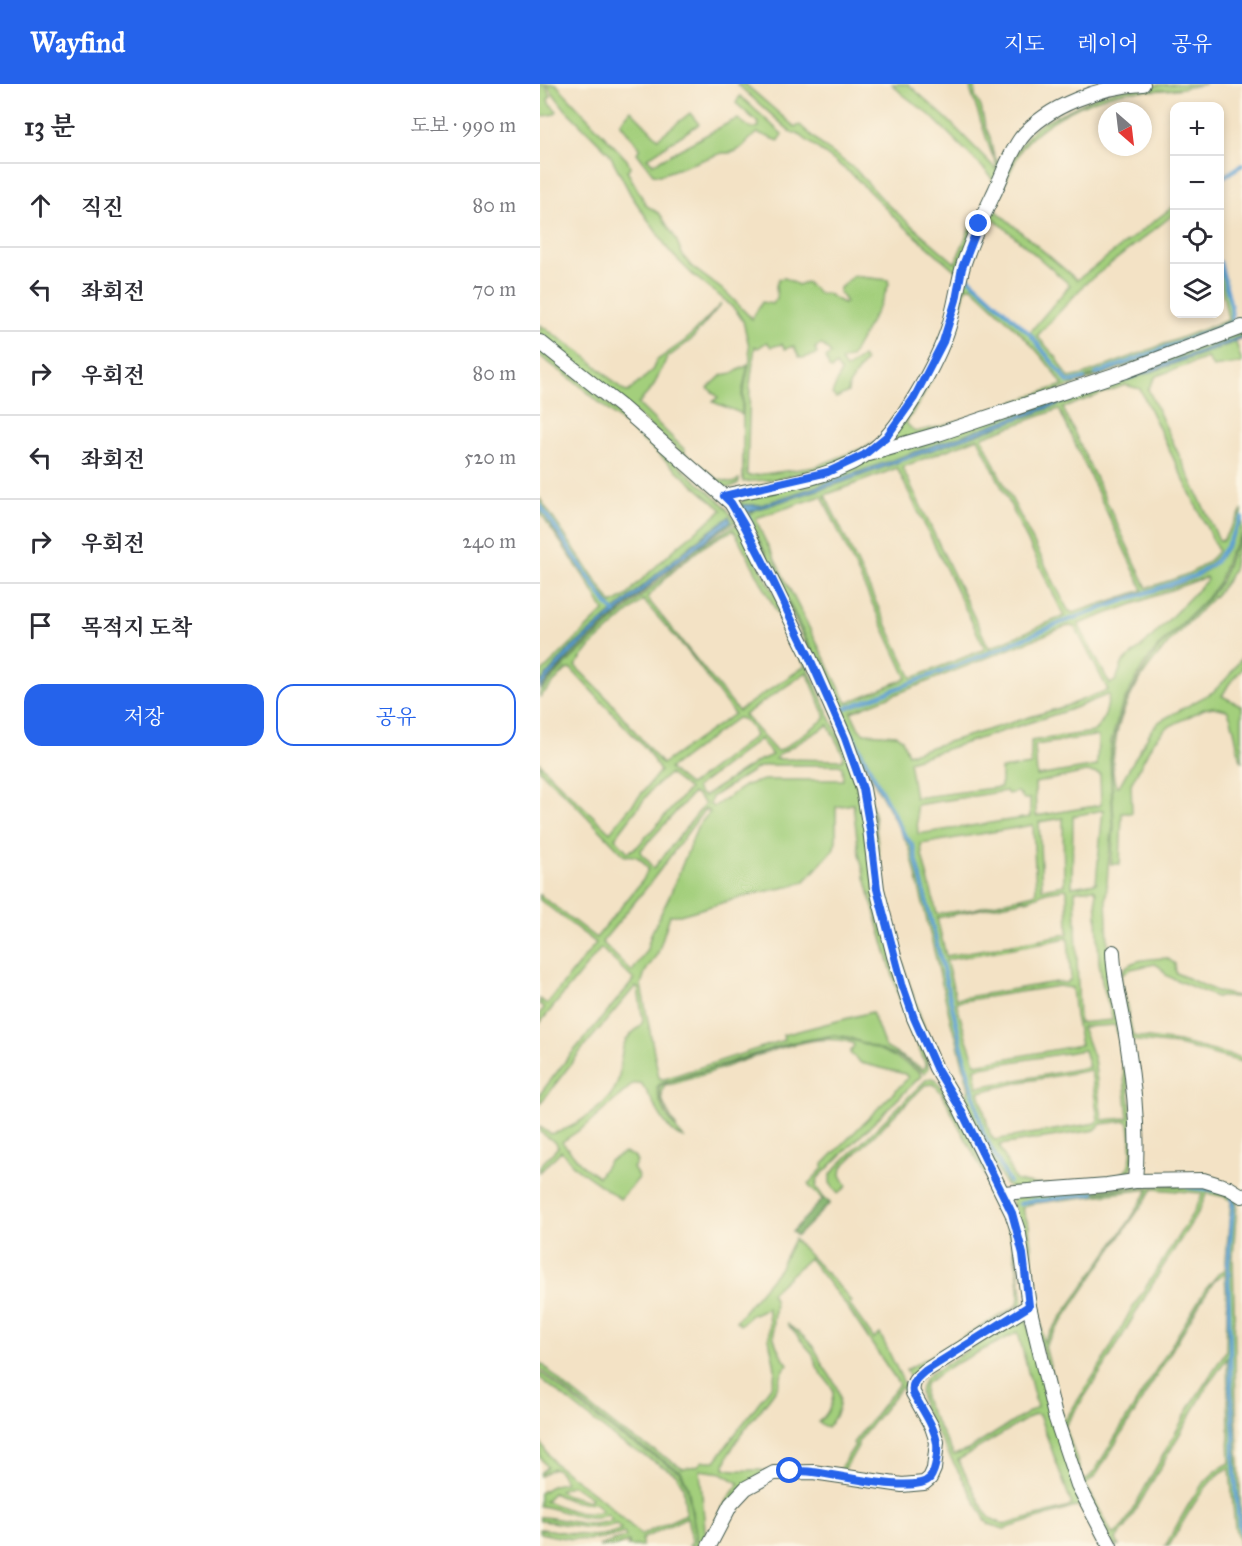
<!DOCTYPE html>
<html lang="ko">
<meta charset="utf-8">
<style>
:root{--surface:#fff;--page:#f2f2f3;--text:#2b2b33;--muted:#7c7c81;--line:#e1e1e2;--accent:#2563eb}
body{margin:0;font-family:"IM FELL Great Primer","Noto Serif KR",serif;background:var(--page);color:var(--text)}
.controls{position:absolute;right:18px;top:18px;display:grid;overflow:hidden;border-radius:12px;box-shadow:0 3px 9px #0003}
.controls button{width:54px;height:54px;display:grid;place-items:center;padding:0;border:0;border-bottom:2px solid var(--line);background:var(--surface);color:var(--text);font:30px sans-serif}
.compass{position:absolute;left:558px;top:18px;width:54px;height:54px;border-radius:50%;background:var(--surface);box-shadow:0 3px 9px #0003;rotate:152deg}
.stop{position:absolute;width:18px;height:18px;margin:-14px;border:4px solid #2563eb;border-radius:50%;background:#fff}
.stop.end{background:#2563eb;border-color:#fff;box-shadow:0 2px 6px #0008}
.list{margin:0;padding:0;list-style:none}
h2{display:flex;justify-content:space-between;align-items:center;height:78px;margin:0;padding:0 24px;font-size:26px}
h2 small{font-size:20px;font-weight:400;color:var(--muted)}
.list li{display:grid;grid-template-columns:39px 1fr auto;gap:18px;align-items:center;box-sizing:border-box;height:84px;padding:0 24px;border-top:2px solid var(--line)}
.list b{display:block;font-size:22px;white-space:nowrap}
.list em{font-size:20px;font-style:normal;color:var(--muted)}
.actions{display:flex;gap:12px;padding:18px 24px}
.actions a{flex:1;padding:14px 0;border:2px solid var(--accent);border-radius:18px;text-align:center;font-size:21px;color:var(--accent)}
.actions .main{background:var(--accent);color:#fff}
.icon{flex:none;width:33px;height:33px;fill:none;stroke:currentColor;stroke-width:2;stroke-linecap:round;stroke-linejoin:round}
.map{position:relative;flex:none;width:702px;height:1462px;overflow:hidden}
header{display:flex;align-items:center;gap:36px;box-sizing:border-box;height:84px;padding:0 30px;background:var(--accent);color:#fff}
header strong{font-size:28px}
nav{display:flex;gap:33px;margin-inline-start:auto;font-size:21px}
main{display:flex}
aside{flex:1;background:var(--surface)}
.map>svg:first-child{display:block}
.green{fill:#a3cf7c;stroke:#618658;stroke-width:1.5;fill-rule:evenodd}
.forest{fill:#82b26c;stroke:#507850;stroke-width:1.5}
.water{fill:#5ea1d2;stroke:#3e6f83;stroke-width:1.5}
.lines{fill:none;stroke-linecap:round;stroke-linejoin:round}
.stream{stroke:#5ea1d2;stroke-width:4}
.street-casing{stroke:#3f564a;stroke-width:16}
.street{stroke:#fff;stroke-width:14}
.route{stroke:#2563eb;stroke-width:8}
</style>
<header>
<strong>Wayfind</strong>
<nav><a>지도</a><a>레이어</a><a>공유</a></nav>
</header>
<main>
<aside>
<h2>13 분<small>도보 · 990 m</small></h2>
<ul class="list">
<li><svg class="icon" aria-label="ahead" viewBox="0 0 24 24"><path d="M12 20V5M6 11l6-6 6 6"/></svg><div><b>직진</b></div><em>80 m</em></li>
<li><svg class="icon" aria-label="left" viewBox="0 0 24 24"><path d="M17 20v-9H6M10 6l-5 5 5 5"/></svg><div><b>좌회전</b></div><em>70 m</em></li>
<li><svg class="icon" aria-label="right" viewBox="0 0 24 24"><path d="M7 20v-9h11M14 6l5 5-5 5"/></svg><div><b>우회전</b></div><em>80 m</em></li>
<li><svg class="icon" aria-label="left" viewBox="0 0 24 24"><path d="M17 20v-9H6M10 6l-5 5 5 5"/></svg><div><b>좌회전</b></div><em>520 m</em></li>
<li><svg class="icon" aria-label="right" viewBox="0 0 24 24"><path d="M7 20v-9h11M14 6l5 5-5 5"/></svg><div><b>우회전</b></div><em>240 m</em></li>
<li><svg class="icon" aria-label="arrive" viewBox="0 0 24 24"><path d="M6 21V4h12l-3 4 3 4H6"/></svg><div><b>목적지 도착</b></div></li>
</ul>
<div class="actions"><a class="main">저장</a><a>공유</a></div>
</aside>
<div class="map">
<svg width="702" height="1462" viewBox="0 0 702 1462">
<rect width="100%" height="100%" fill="#fcf5e5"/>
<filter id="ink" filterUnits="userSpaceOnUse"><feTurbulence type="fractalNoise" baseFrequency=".0167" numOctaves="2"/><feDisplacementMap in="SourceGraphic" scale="12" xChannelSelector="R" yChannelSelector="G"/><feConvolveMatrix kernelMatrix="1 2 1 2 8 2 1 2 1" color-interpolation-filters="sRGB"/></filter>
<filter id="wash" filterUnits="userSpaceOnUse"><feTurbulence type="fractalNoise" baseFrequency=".008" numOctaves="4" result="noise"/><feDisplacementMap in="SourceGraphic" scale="24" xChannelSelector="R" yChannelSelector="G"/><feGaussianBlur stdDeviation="1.35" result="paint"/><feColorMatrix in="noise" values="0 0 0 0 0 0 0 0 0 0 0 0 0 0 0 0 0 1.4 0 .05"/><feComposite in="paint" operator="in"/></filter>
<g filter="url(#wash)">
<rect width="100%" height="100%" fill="#f3e2c5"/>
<!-- green -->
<g class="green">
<path d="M 0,0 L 4,0 L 11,12 L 8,15 L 9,19 L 17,27 L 14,30 L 0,33 Z"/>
<path d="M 6,0 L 16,0 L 87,76 L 90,83 L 87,87 L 107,122 L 120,130 L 136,155 L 143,172 L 151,182 L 187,209 L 212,235 L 222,218 L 232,220 L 237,215 L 236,202 L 239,195 L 245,194 L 258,201 L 266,198 L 280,210 L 286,209 L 304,220 L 306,218 L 299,208 L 300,204 L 313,192 L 348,196 L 349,200 L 342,217 L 311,273 L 301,277 L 306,285 L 322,273 L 325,277 L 309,301 L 308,308 L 296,314 L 292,310 L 301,288 L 296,281 L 292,285 L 289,284 L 286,274 L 291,270 L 284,262 L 280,261 L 275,264 L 277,270 L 263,274 L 259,273 L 254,262 L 245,265 L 242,260 L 231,263 L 227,258 L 218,264 L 215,262 L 210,301 L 207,390 L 209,392 L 275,383 L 335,359 L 292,382 L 236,395 L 203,398 L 203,309 L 210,276 L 209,262 L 203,237 L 197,228 L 186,217 L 153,191 L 130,168 L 91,111 L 69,69 L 25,25 Z"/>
<path d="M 197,0 L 205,0 L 255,43 L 260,41 L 284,63 L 315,85 L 348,121 L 415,179 L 433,136 L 437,135 L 417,188 L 356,135 L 314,92 L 257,49 L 252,49 Z"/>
<path d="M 352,0 L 368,0 L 406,34 L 457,86 L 456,79 L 451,68 L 431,8 L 430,0 L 435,0 L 435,12 L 441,23 L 445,42 L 450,53 L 453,69 L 460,82 L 455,99 L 446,87 L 390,31 L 362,10 Z"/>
<path d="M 638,0 L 666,0 C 653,2 639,5 625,6 C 611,7 597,6 583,8 C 549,15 500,38 480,67 L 453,124 L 537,196 L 634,122 L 634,130 L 546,199 L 497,252 L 516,273 L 529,294 L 543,291 L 688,236 L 680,195 L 680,181 L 690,222 L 691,237 L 545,294 L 528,297 L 490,248 L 530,201 L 451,132 L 426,192 L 489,250 L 527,299 L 545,295 L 692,239 L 702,236 L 702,239 L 548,296 L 398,347 L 348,360 L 348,356 C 375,324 403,276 414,235 C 421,211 423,186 431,163 L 477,66 L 492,47 L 504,38 L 559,11 L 589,3 ZM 426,203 L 432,203 C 465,234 498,263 523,301 L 402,342 L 375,348 L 366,339 L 382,314 L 413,253 Z"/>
<path d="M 200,12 L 242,50 L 239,57 L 218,49 C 202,58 204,70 182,69 L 120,91 L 113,90 L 97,69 L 100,64 L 80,39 L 91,26 L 118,54 L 150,29 L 159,40 L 107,74 L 113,80 L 190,38 L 198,35 L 212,45 L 219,43 L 218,39 L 196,19 Z"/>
<path d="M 181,220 L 151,256 L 127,274 L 113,303 L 98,320 L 145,366 L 145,369 L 177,395 L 193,399 L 199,395 L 199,398 C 193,405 186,404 179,401 L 38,280 L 0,251 L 0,241 L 44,271 L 84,307 L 88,308 L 112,287 L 116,277 L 146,256 Z"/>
<path d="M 702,247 L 702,252 L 305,393 L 221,421 L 202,421 L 204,430 L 240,500 L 298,624 L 363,750 L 372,762 L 442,1049 L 469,1098 L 463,1084 L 444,1049 L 374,762 L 365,750 L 300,625 L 307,625 L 449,570 L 523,538 C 539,535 555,527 571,521 C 602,508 640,506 667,486 C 684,474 693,453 702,436 L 702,450 L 689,470 L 679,498 L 666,515 L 618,563 L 604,581 L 582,621 L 571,658 L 570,677 L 573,741 L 568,783 L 566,816 L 569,882 L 585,961 L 595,1069 C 594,1079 592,1088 583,1094 C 565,1106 496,1102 472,1105 L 466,1101 L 442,1060 L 426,1026 L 400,984 L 378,935 L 348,837 L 337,785 L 334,739 L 328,706 L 316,669 L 239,502 L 201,428 L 199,419 L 212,411 L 279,395 L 325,376 L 517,314 ZM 666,493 L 667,496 L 606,559 L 583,578 L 576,596 L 570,600 L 540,544 L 539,540 ZM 527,542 L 535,543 L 568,606 L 526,622 L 368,670 L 362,655 L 356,651 L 324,649 L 319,645 L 311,628 ZM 567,611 L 569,611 C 567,626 565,638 553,648 L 491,657 L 491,681 L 461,685 L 461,703 L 375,714 L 369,677 L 529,626 ZM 554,652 L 558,653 L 557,682 L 497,692 L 495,661 ZM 320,672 L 370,765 L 412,942 L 416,952 L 429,1005 L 423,1017 L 400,979 L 385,946 L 365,888 L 342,800 L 335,735 ZM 546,688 L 560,690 L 561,721 L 496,732 L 495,699 ZM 466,707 L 468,710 L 478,708 L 484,715 L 490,715 L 490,733 L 378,750 L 376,721 ZM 563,726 L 556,799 L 532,803 L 533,732 ZM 523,734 L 524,801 L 502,805 L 499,738 ZM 493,741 L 496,806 L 494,810 L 434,825 L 397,830 L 382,771 L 381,760 ZM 525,805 L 527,806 L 528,850 L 406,872 L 397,834 L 490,815 L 506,808 ZM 554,805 L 556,808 L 559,878 L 562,898 L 573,936 L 539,939 L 535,807 ZM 528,854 L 531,895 L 527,899 L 516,898 L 416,915 L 406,876 ZM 518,902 L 532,904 L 535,932 L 541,961 L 436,980 L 426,953 L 416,918 ZM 575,941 L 581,963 L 588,1034 L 562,1036 L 554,975 L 542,943 ZM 544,966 L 549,983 L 438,1003 L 435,984 ZM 551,986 L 558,1036 L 556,1039 L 454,1056 L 450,1050 L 439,1008 L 481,998 ZM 586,1037 L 589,1039 C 590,1053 595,1072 587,1085 C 577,1100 512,1102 493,1100 C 487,1100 481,1097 475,1096 L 459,1061 L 555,1046 L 561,1040 Z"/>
<path d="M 696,258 L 702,279 L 673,283 L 667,274 L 616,292 L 608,305 L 679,456 L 682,457 L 702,427 C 702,436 696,444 692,452 C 663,504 619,499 570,519 C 555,525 539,534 522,537 L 448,568 L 306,623 L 299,623 L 208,432 L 214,426 L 303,398 L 418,356 ZM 585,301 L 600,305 L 678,467 C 661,490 633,495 607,504 L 523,324 ZM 519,325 L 603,506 L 533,529 L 528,526 L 456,384 L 442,353 ZM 438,354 L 524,532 L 449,564 L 362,383 ZM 357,384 L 445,565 L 372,594 L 285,411 ZM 282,412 L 367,594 L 307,619 L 222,450 L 216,434 Z"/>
<path d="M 0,265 L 51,305 L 183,420 L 196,437 L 159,461 L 126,488 L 31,573 L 0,606 L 31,570 L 134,480 L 191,437 L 189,434 L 161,453 L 74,527 L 72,524 L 21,453 L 0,420 L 0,415 L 72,520 L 88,511 L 95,502 L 138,462 L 182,426 L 37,299 L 0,272 Z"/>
<path d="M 208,281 L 202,309 L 202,331 L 198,328 L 173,318 L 178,313 L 168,304 L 182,291 L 193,289 Z"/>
<path d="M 0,423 L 19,454 L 73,528 L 28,567 L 0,599 L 0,590 L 64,527 L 47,497 L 0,428 Z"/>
<path d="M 197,440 L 237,515 L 311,680 L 389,984 L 384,989 L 361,974 L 308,953 L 294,951 L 249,959 L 120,1000 L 117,1003 C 119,1024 130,1039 144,1054 C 126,1051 112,1013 101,999 L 93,1000 L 47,1041 L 22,1058 L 43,1082 L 58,1093 L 69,1077 L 84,1069 L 94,1072 L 97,1078 L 93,1084 L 99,1094 L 80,1115 L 35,1083 L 21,1067 L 0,1088 L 0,1082 L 18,1063 L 16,1059 L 0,1048 L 0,1043 L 11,1050 C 31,1046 71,1020 77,999 C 82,986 79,970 85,958 C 89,949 100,945 103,937 L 98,905 L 96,903 L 94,904 L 43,964 L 0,1020 L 0,1010 L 27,975 L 94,896 L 61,864 L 0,939 L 0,929 L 4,924 L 0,920 L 0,915 L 7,920 L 56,859 L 0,816 L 0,811 L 56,854 L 103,796 L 108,785 C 102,775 97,770 85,772 L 29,714 L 8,695 L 0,686 L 0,679 L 10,691 L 70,748 L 120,687 L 107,666 L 31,585 L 26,586 L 0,613 L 0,608 L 32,574 L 127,490 L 160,462 ZM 194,446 L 265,582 L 198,627 L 107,514 C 130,488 161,460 194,446 ZM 103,516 L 150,570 L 194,630 L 122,680 L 69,616 L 35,582 L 51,562 ZM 267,588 L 286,634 L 241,666 L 236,667 L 204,631 ZM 197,634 C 206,634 213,645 215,652 L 155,698 L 149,701 L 129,685 ZM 288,641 L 304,672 L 302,676 L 235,675 L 238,671 ZM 220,655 L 232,671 L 218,677 L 164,712 L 159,709 L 156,704 ZM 227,681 L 299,681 L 302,683 L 303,696 L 224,696 L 206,701 L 173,723 L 170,720 L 172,713 L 217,684 ZM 129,690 L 149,705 L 97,763 L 88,768 L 75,754 L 112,705 ZM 153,709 L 158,712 L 165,720 L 113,785 L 108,776 L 101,770 L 101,766 ZM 313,720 L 319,770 L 331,816 L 361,919 L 386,982 L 384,985 L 381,984 L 345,963 L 332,928 L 243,951 L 244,956 L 124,995 L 119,994 L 101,901 L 105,888 L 118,869 L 130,831 L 140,831 L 209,811 L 252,802 L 265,797 L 293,766 L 296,757 L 296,723 ZM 165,725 L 170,728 L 158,742 L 130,811 L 111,850 L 107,865 L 92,888 L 62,858 L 111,798 Z"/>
<path d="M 702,453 C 702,460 697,464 696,470 C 694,476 695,482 692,488 C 682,508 665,521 650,537 C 616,570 581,611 575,661 C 573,674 571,688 576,702 L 579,702 L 612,645 L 620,637 L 673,608 L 688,593 L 702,573 L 702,585 L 689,600 L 682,612 L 702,622 L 702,679 C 696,664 695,638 687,626 L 673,623 L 664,625 L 626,644 L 613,658 L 591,700 L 592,729 L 582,729 L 580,780 L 571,780 L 574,741 L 571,677 L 573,658 L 584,621 L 606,582 L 619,564 L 667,516 L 681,498 L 691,470 Z"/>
<path d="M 627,874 L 635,880 L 636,889 L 678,908 L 702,913 L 676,913 L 627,892 L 620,883 L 615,880 L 591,885 L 582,891 L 581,895 L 593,952 L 638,958 L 702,974 L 702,978 L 638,961 L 589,956 L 580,891 C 587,874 611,875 627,874 Z"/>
<path d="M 294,952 C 321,956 358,972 380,989 L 381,992 L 278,1094 L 276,1103 L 284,1114 L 283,1116 L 269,1102 L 269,1099 L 283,1084 L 283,1080 L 368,994 L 365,990 L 321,979 L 310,969 L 314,961 L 312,959 C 270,944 198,981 156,993 C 146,996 135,1001 125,1001 C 116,1015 130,1032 137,1044 C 128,1031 120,1019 119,1003 L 121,1001 L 250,960 Z"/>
<path d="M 391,994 L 395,995 L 401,1002 L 428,1048 L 473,1145 L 483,1219 L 370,1293 L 366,1286 L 477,1222 C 484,1208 472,1156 467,1140 C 454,1104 433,1069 415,1035 C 409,1024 404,1008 393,1000 L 385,1001 L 378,1008 L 302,1083 L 301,1091 L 307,1102 L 298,1110 L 290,1099 L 290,1092 L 296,1084 L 386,996 Z"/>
<path d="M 622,1099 C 651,1100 676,1099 702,1114 L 702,1117 L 698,1115 L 697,1118 L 693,1173 L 696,1324 L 702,1450 C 694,1416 697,1380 695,1345 C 690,1271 686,1195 694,1122 L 695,1114 L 692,1110 L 676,1105 L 629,1100 L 608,1100 L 504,1116 L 488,1116 L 479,1120 C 484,1120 491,1117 497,1116 C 563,1113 624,1090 691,1111 L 693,1122 L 687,1181 L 690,1309 L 697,1425 L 702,1462 L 700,1462 L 695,1443 L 690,1384 C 666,1391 642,1441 629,1462 L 625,1462 C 642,1435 658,1392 690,1379 L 687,1274 L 668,1301 L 586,1443 L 576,1455 L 579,1462 L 574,1462 L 544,1408 L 534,1385 L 500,1258 L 486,1164 L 473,1121 L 472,1113 L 525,1109 L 597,1100 ZM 609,1105 L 590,1136 L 504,1258 L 494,1195 L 489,1142 L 482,1124 L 490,1120 ZM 613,1105 L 662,1109 L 662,1111 L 653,1129 L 590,1228 L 562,1279 L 524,1338 L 505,1262 ZM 667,1109 L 685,1113 L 691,1117 L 685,1186 L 680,1188 L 665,1206 L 554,1388 L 544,1398 L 525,1342 L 564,1283 L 622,1184 L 658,1129 ZM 685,1189 L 687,1224 L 686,1267 L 651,1321 L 583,1443 L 573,1451 L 546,1401 L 556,1391 L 587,1341 L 663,1214 L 675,1196 Z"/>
<path d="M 254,1155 L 304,1208 L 311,1218 L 309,1220 L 334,1255 L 340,1250 L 391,1355 L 361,1303 L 318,1358 L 318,1362 L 302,1390 L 297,1389 L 315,1361 L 313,1359 L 359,1300 L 305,1220 L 269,1174 L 231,1209 C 237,1219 234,1226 233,1237 C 231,1254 237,1267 248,1280 C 239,1290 242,1295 236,1305 C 219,1331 192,1354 184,1384 C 200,1389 210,1384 227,1387 L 218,1392 L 167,1462 L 158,1462 L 148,1403 L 141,1387 L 77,1348 L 0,1285 L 0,1278 L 26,1303 L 80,1346 L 143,1384 L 157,1382 L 163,1377 L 175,1377 L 232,1301 C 239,1284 231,1271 229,1254 C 228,1244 230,1234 227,1224 L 211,1231 L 200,1241 L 196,1237 L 239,1185 ZM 160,1386 L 182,1389 L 199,1399 L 184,1421 L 166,1458 Z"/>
<path d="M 485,1231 L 542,1421 L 464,1445 L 449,1440 L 445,1435 L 382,1322 C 379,1307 379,1300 390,1290 ZM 478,1248 L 497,1323 L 428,1366 L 414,1371 L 386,1320 L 384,1313 L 385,1300 L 411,1282 ZM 495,1330 L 499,1331 L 532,1421 L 526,1424 L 464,1441 L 450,1434 L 445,1428 L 418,1376 Z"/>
<path d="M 247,1240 C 258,1248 271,1257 277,1269 C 280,1273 280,1278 283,1282 C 300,1305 308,1318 287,1344 L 278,1338 C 288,1331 294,1318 293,1305 L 278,1285 L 272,1269 Z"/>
<path d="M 0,1288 L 76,1349 L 140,1388 L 147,1403 L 157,1462 L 149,1462 L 152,1457 L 147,1433 L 102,1455 L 102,1462 L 87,1462 L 89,1461 L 89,1458 L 75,1462 L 59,1462 L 86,1453 L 84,1449 C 55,1460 29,1456 0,1449 L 0,1445 C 28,1447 55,1459 81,1445 L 76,1440 C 51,1449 25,1438 0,1437 L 0,1433 C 24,1433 48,1446 72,1436 L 67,1430 C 48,1443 20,1423 0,1422 L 0,1409 L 13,1401 L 25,1399 C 22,1392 21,1386 13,1384 L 0,1392 L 0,1389 L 7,1383 L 0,1373 L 0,1358 L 14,1379 L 63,1416 L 101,1451 L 146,1430 L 143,1402 L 136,1390 L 79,1357 L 0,1294 ZM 32,1401 L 51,1414 L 49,1417 L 26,1411 L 19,1406 ZM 13,1409 C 28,1417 39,1420 56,1419 L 62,1427 C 43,1434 23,1423 5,1417 Z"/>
</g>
<!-- forest -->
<path class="forest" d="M 284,1114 L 290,1119 L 257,1152 L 252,1148 Z"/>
<!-- water -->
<g class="water">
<path d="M 702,252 L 702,254 L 691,259 L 303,398 L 214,426 L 204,430 L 202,421 L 221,421 L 305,393 Z"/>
<path d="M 189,433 L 191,437 L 134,480 L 76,530 L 31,570 L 0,604 L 0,599 L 28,567 L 74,527 L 132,477 Z"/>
</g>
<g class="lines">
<!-- stream -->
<g class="stream">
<path d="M 680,95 L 702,81"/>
<path d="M 680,178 L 691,222 L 692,238"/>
<path d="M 426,191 L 489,249 L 528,298 L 544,295"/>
<path d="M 556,290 L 702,235"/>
<path d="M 0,421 L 66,519 L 75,529"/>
<path d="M 207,431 L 211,440"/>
<path d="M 298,624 L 306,624 L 449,569 L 523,538 L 657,491 L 675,478 L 686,463 L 702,434"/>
<path d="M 303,633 L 364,750 L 373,762 L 443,1049 L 469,1098"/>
<path d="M 648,1103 L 674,1106"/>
<path d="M 692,1111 L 693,1122 L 688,1181 L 691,1309 L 694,1348 L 694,1377 L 699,1441 L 702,1454"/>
<path d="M 480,1120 L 488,1117 L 504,1116 L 554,1109"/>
</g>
</g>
</g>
<g filter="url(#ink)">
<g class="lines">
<defs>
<g id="street">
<path d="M 0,258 L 84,325 L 191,419 L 204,441 L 268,570 L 305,654 L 323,705 L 330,745 L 337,805 L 354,872 L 374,934 L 396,984 L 420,1024 L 472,1129 L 479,1150 L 489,1222 L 515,1332 L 538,1401 L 570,1462"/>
<path d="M 329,370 L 398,350 L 586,287 L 702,243"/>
<path d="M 184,412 C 233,400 294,397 335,364 C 362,342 397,278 408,245 C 415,224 417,203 423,182 C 431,156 443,132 455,107 C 463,90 470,69 481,54 C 507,21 563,2 603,0"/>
<path d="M 573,868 C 574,901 584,931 588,964 C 595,1008 599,1053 595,1097"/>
<path d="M 463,1109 L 567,1101 L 595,1097 L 663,1096 L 689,1104 L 702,1112"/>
<path d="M 169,1462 L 191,1420 L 206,1404 L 234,1389 L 273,1388 L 362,1401 L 384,1399 L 390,1394 L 394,1385 L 397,1358 L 392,1343 L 373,1309 C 371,1298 377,1294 385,1287 L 489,1222"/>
</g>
</defs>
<!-- street casing -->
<use href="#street" class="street-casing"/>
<!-- street -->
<use href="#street" class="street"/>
</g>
</g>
<g class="lines" filter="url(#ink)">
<!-- route -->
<path class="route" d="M 250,1387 C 258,1387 265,1387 273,1388 C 295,1390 375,1411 390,1394 C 396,1386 398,1368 397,1359 C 394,1341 381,1324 373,1309 C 371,1298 377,1294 385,1287 L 489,1222 L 483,1170 L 472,1129 L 420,1024 L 396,984 L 374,934 L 362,900 L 337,805 L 330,745 L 323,705 L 305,654 L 268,570 L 230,491 L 204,441 L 191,419 L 184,412 L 288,388 L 324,371 L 347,352 L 374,314 L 403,258 L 416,216 L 422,184 L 439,140"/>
</g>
</svg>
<div class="controls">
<button>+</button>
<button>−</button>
<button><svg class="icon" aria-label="locate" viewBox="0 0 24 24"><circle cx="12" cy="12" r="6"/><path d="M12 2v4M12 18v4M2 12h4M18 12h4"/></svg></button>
<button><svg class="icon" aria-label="layers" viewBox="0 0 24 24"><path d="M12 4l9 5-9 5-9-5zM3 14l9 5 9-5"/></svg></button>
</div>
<svg class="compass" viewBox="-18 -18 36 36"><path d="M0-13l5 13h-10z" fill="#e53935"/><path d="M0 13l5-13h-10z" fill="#7c7c81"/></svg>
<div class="stop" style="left:250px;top:1387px"></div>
<div class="stop end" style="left:439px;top:140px"></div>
</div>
</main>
